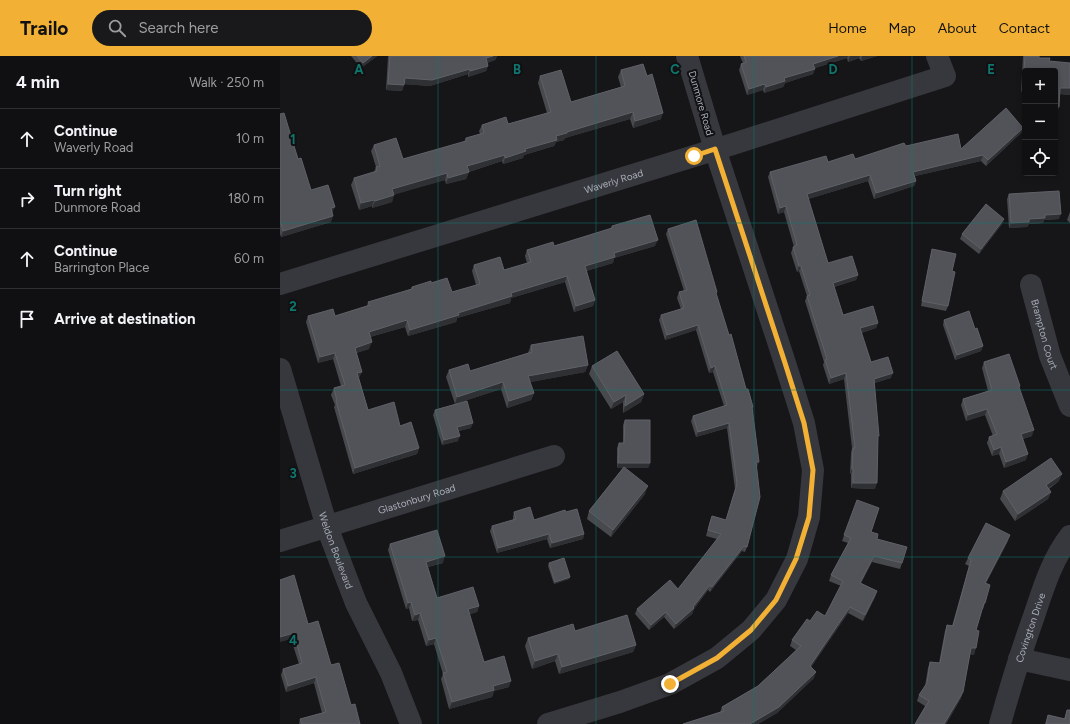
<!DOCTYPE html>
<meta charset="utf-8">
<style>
:root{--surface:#101012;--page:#19191b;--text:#f1f3f6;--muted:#9c9d9f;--line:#303032;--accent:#f2b134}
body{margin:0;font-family:Figtree,sans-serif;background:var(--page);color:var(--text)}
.controls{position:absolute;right:12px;top:12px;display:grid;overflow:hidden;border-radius:4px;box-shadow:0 2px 6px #0003}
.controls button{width:36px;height:36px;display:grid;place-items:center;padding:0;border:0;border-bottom:1px solid var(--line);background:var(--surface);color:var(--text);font:20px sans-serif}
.stop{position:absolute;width:12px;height:12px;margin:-9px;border:3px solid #f2b134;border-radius:50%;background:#fff}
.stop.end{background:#f2b134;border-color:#fff;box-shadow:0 1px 4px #0008}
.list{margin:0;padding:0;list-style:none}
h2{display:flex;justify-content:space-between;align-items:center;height:52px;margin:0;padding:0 16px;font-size:17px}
h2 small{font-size:13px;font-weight:400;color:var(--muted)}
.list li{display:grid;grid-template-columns:26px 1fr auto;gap:12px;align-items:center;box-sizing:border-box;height:60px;padding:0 16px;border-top:1px solid var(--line)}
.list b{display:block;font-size:15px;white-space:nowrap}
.list p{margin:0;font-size:13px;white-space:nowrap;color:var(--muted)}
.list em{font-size:13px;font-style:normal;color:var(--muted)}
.icon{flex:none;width:22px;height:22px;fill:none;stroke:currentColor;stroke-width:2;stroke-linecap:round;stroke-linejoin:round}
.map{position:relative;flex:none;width:790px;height:668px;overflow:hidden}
header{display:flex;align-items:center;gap:24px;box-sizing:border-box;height:56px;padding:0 20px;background:var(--accent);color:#111}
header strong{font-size:19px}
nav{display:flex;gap:22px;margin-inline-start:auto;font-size:14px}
.search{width:280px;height:36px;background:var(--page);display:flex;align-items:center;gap:10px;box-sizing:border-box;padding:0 14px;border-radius:22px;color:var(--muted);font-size:15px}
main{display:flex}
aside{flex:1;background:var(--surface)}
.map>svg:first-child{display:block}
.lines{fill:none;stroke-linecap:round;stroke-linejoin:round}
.minor{stroke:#37383d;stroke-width:22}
.wall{fill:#47494d}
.shaded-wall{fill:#2f3033}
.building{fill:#525359;stroke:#5f6168}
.route{stroke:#f2b134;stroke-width:5}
.grid{fill:none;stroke:#0f766e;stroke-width:1;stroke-opacity:0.55}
.labels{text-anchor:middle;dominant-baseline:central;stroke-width:4;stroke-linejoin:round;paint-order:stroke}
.street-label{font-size:10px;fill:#a8adb8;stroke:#111113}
.grid-label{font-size:13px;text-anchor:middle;font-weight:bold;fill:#0f766e;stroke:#111113;stroke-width:4;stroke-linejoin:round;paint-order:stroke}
</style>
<header>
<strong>Trailo</strong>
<div class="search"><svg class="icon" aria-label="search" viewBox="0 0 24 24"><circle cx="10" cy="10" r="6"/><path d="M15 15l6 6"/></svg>Search here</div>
<nav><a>Home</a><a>Map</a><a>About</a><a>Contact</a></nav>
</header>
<main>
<aside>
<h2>4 min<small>Walk · 250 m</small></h2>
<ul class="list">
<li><svg class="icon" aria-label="ahead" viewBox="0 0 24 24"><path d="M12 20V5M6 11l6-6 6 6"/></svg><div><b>Continue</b><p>Waverly Road</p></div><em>10 m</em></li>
<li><svg class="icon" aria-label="right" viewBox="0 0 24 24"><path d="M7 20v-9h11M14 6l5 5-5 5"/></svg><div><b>Turn right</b><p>Dunmore Road</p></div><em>180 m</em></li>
<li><svg class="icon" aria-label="ahead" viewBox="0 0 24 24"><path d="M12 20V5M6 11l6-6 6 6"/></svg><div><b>Continue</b><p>Barrington Place</p></div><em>60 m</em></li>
<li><svg class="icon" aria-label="arrive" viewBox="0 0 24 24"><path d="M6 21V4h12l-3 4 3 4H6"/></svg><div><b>Arrive at destination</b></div></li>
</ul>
</aside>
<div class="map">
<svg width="790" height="668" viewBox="0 0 790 668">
<rect width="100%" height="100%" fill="#161618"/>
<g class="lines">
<!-- minor -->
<g class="minor">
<path id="s1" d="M 0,228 L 453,88 L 665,20 L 657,0"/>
<path id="s2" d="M 751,229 L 770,300 L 790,350"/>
<path id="s3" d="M 0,313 L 47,471 L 76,547 L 111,617 L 131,668"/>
<path id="s4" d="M 0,485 L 274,400"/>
<path d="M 739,603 L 790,614"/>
<path d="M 268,668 L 340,646 L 390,628 L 437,602 L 471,574 L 496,544 L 517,503 L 529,461 L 533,414 L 524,367 L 505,307 L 435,93 L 407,0"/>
<path id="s5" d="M 720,668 C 730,632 741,596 754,560 C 763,533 772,503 790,480"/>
</g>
</g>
<!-- wall -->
<g class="wall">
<path d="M 71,0 L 97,0 L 81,12 Z"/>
<path d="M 108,0 L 217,0 L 215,4 L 207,7 L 208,10 L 206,15 L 188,21 L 188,18 L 150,30 L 124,28 L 122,35 L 106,34 Z"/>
<path d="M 460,0 L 597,0 L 581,5 L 579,2 L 568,6 L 567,2 L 535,12 L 533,18 L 505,27 L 503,31 L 484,37 L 483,34 L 467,39 L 459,14 L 461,8 L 463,7 Z"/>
<path d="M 743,0 L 759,0 L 759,2 L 769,5 L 790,39 L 780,38 L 777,58 L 775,15 L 745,36 L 741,36 Z"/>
<path d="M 341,14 L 367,20 L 381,63 L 353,72 L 350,63 L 285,82 L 284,84 L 276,86 L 274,90 L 244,99 L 243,102 L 223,108 L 222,105 L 189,116 L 186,123 L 166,128 L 165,124 L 114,138 L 112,146 L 92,152 L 92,150 L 79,154 L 71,129 L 74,122 L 94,116 L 96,111 L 91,95 L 94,89 L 123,103 L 184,86 L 186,82 L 200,78 L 199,75 L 202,69 L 228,68 L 267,57 L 258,27 L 260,20 L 291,46 L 341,31 L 338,21 Z"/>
<path d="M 0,58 L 31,134 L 52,157 L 51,166 L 1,181 L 0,178 Z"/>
<path d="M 743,72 L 741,77 L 706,110 L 701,105 L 635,120 L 636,125 L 634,130 L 594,143 L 588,125 L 528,143 L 548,207 L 578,219 L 576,224 L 554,231 L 563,259 L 598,267 L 596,272 L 581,277 L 591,306 L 611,322 L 594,327 L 598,384 L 595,433 L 571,432 L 571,418 L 570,418 L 571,397 L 572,392 L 564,323 L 549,328 L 543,309 L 544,306 L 525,245 L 527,240 L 519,215 L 517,216 L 511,197 L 513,191 L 514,191 L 504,156 L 498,158 L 488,121 L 490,116 L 548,106 L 575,103 L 626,90 L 681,93 Z"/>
<path d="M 729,138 L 779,163 L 764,164 L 763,167 L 749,168 L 747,171 L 729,172 L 727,143 Z"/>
<path d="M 790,156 L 790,167 L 787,164 Z"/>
<path d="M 722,168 L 699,198 L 680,183 L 682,178 Z"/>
<path d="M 332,170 L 375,190 L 334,202 L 333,207 L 306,215 L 315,244 L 313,250 L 294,256 L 285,226 L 231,242 L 230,247 L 177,262 L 176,266 L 128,280 L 125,271 L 90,281 L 89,293 L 76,297 L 79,322 L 88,354 L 120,370 L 139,392 L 137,398 L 73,418 L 54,351 L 55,349 L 51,339 L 54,332 L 61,330 L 53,303 L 38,307 L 26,266 L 28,260 L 55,260 L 87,250 L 88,246 L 131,233 L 132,231 L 151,227 L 172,236 L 196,229 L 192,215 L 194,209 L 224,214 L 247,207 L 245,200 L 247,194 L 274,190 L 331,173 Z"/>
<path d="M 388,173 L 436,239 L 466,333 L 473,351 L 472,354 L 477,411 L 476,411 L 467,491 L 465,496 L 462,495 L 430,536 L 428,534 L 414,553 L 412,558 L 394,573 L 384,561 L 369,574 L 355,558 L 357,553 L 398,533 L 437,483 L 426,480 L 430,465 L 432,460 L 446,464 L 455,433 L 447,372 L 416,381 L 411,365 L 413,360 L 444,350 L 433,316 L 429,317 L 416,274 L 385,284 L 379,264 L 381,259 L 401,253 L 397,242 L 399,236 L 404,235 L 386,178 Z"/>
<path d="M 652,193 L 672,215 L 668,250 L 666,255 L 641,250 L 651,198 Z"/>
<path d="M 664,264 L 703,290 L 701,295 L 675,304 L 663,269 Z"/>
<path d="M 251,289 L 308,309 L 305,316 L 250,326 L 254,337 L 251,344 L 227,352 L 221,333 L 175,348 L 166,321 L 169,314 L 190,315 L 248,297 Z"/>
<path d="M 704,306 L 740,330 L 739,332 L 752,380 L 743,383 L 746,404 L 724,412 L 719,398 L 712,400 L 707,387 L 709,381 L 713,380 L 705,359 L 686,365 L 681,349 L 683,343 L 708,335 L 702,312 Z"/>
<path d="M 312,310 L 364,338 L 361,346 L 343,357 L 343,346 L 331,353 L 309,318 Z"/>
<path d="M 155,354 L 191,372 L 178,375 L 178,385 L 162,389 L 153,359 Z"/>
<path d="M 345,364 L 370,407 L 368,412 L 345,412 L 365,438 L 331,481 L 307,463 L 309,455 L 343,412 L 337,412 L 337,392 L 339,387 L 343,387 L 343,369 Z"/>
<path d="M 779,425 L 769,433 L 771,436 L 768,443 L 735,465 L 720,443 L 723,435 Z"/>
<path d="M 577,444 L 591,476 L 597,483 L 622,507 L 620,513 L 592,506 L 581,527 L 597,535 L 595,541 L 583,565 L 568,557 L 531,611 L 534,622 L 497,657 L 478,668 L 403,668 L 440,656 L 442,651 L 478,630 L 516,594 L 510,590 L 512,584 L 530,565 L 545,560 L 561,530 L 549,525 L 551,519 L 568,487 L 562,485 Z"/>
<path d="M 234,456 L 254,464 L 286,456 L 304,478 L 303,483 L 270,492 L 267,483 L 217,497 L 210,475 L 212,470 L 233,464 L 233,461 Z"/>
<path d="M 728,485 L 706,527 L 705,547 L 703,553 L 702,553 L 696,574 L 694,599 L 690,598 L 681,642 L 666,668 L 635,668 L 645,650 L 637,645 L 639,639 L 645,630 L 648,612 L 650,606 L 659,607 L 665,575 L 667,569 L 672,570 L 689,510 L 685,508 L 688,502 Z"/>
<path d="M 110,488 L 163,507 L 148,511 L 157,542 L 199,550 L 197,556 L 189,558 L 204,606 L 229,631 L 214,635 L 212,641 L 169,653 L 161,623 L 163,618 L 154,588 L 146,590 L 138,564 L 132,565 L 129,552 L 126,553 L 108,494 Z"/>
<path d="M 269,507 L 290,521 L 289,523 L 274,528 L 268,510 Z"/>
<path d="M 0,524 L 28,568 L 51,609 L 80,668 L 19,668 L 20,663 L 42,657 L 34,627 L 6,636 L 1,619 L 3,613 L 19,608 L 11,583 Z"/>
<path d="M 295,575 L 356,589 L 353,596 L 279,618 L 275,605 L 252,613 L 245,590 L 248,582 Z"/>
<path d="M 787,654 L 790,668 L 765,668 L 768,659 L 784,663 Z"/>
</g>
<!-- shaded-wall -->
<g class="shaded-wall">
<path d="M 92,0 L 97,0 L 81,12 L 83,7 Z"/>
<path d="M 213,0 L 217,0 L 215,4 L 204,8 L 206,2 Z"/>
<path d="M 558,0 L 568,0 L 567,2 L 531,13 L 533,8 Z"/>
<path d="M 570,0 L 580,0 L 579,2 L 568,6 Z"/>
<path d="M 582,0 L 597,0 L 581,5 Z"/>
<path d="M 208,10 L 206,15 L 188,21 L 190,15 Z"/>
<path d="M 190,13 L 188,18 L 150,30 L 123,28 L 125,22 Z"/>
<path d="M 535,13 L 533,18 L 505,27 L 503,31 L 484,37 L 486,31 L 504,22 Z"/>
<path d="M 108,28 L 124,29 L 122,35 L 106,34 Z"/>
<path d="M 485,28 L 483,34 L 467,39 L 469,33 Z"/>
<path d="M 743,29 L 745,29 L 745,36 L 741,36 Z"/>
<path d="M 780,32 L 790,32 L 790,39 L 778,38 Z"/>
<path d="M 775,51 L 779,51 L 777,58 L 775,58 Z"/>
<path d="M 353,56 L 350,63 L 285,82 L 284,84 L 276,86 L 274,90 L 244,99 L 243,102 L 223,108 L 225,102 L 276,80 L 287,76 Z"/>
<path d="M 383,57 L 381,63 L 353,72 L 355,65 Z"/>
<path d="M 743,72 L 741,77 L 706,110 L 708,104 Z"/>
<path d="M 225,99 L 222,105 L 185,117 L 187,110 Z"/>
<path d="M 703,99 L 701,105 L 631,121 L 633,116 Z"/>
<path d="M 189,116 L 186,123 L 166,128 L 168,122 Z"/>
<path d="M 167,117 L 165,124 L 110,140 L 112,133 Z"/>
<path d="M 590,119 L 588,125 L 525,144 L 527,138 Z"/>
<path d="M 636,125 L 634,130 L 594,143 L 596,137 Z"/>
<path d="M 114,139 L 112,146 L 92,152 L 95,145 Z"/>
<path d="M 94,144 L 92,150 L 79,154 L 81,147 Z"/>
<path d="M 506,150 L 504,156 L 498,158 L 500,152 Z"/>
<path d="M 55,151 L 52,157 L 51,152 Z"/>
<path d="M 781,158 L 779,163 L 764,164 L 763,167 L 749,168 L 747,171 L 729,172 L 731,167 L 765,159 Z"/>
<path d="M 53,160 L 51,166 L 1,181 L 3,175 Z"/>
<path d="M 724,163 L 722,168 L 699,198 L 701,193 Z"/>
<path d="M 378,184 L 375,190 L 334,202 L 333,207 L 302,216 L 305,210 L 334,197 Z"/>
<path d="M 519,210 L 521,210 L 519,215 L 517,216 Z"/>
<path d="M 578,219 L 576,224 L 551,232 L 553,227 Z"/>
<path d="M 287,220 L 285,226 L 231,242 L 230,247 L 177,262 L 176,266 L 128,280 L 130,274 L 178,257 L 231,237 Z"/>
<path d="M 315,244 L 313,250 L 294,256 L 296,250 Z"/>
<path d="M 127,264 L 125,271 L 86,282 L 89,276 Z"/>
<path d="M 598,267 L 596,272 L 578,278 L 580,272 Z"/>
<path d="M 418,269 L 416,274 L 385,284 L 387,279 Z"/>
<path d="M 92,286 L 89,293 L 73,298 L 75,292 Z"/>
<path d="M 703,290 L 701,295 L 675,304 L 677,299 Z"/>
<path d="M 55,297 L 53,303 L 38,307 L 40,301 Z"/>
<path d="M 308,309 L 305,316 L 246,327 L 248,320 Z"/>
<path d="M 435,310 L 433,316 L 429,317 L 431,312 Z"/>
<path d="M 82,316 L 79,322 L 75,323 L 77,317 Z"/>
<path d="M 566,317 L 564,323 L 549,328 L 551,322 Z"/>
<path d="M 613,317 L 611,322 L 592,328 L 594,323 Z"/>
<path d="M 223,326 L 221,333 L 175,348 L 177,341 Z"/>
<path d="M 254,337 L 251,344 L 227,352 L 229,345 Z"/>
<path d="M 364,338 L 361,346 L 343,357 L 345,350 Z"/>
<path d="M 346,339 L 343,346 L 331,353 L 334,346 Z"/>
<path d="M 707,353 L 705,359 L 686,365 L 688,359 Z"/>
<path d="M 193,367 L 191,372 L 175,376 L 177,371 Z"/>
<path d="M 449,367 L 447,372 L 416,381 L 418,376 Z"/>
<path d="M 754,374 L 752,380 L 739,384 L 741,378 Z"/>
<path d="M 180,380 L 178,385 L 162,389 L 164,384 Z"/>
<path d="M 721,391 L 719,398 L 712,400 L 714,394 Z"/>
<path d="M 139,392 L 137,398 L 73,418 L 75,412 Z"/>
<path d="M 748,398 L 746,404 L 724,412 L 726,406 Z"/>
<path d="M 476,406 L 479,406 L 477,411 L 474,412 Z"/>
<path d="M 338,407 L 370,407 L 368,412 L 337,412 Z"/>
<path d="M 572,413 L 573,413 L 571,418 L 570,418 Z"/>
<path d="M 782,418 L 779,425 L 763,436 L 766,429 Z"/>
<path d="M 573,427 L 597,427 L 595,433 L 571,432 Z"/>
<path d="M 368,430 L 365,438 L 331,481 L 333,474 Z"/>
<path d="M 771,436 L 768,443 L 735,465 L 738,458 Z"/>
<path d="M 269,478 L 267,483 L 217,497 L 218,492 Z"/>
<path d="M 304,478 L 303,483 L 270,492 L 272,487 Z"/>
<path d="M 730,479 L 728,485 L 703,533 L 705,527 Z"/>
<path d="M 464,490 L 462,495 L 430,536 L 432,531 Z"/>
<path d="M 165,500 L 163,507 L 144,512 L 146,506 Z"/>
<path d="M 594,500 L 592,506 L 578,532 L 580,527 Z"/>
<path d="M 290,521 L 289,523 L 274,528 L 275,526 Z"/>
<path d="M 430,529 L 428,534 L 414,553 L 412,558 L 394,573 L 396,568 L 413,551 Z"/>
<path d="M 597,535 L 595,541 L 583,565 L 585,559 Z"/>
<path d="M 131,546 L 129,552 L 126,553 L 128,547 Z"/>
<path d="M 199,550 L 197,556 L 186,560 L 188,553 Z"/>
<path d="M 570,551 L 568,557 L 528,616 L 530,610 Z"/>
<path d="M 386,556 L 384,561 L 369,574 L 371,569 Z"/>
<path d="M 140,557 L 138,564 L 132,565 L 135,559 Z"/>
<path d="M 14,577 L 11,583 L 0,586 L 0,581 Z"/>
<path d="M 156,582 L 154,588 L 146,590 L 149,584 Z"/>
<path d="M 356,589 L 353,596 L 279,618 L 282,611 Z"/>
<path d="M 691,592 L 696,592 L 694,599 L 689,598 Z"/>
<path d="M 278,598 L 275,605 L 252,613 L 255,605 Z"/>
<path d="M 536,616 L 534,622 L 497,657 L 478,668 L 470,668 Z"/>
<path d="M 36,621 L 34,627 L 6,636 L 8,630 Z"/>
<path d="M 231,625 L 229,631 L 214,635 L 212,641 L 169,653 L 172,646 L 213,630 Z"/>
<path d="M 683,636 L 681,642 L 666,668 L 664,668 Z"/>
</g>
<!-- building -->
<g class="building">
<path d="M 77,0 L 92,0 L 83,7 Z"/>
<path d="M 110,0 L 213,0 L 206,2 L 208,10 L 190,15 L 190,13 L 152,24 L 125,22 L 124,29 L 108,28 Z"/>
<path d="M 464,0 L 558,0 L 533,8 L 535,13 L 504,22 L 505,25 L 486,31 L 485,28 L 469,33 L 461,8 L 466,6 Z"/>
<path d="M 745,0 L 759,0 L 759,2 L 770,2 L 769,5 L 790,7 L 790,32 L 780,32 L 779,51 L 775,51 L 775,15 L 745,15 L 745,29 L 743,29 Z"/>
<path d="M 363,8 L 367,20 L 372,18 L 383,57 L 355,65 L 353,56 L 287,76 L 287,77 L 276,80 L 277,84 L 245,93 L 246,95 L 225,102 L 225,99 L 187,110 L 189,116 L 168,122 L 167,117 L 112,133 L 114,139 L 95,145 L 94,144 L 81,147 L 74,122 L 97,115 L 96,111 L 100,110 L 94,89 L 116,82 L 123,103 L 186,85 L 186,82 L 204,77 L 202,69 L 226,61 L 228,68 L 271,56 L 260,20 L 281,14 L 291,46 L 345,30 L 341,14 Z"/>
<path d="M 726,52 L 743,72 L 708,104 L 703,99 L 633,116 L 636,125 L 596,137 L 590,119 L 527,138 L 548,207 L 572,200 L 578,219 L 553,227 L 563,259 L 593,250 L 598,267 L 580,272 L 591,306 L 608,301 L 613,317 L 594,323 L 599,380 L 598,380 L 597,427 L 573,427 L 573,413 L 572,413 L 573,392 L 575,392 L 566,317 L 551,322 L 545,304 L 547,303 L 527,240 L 530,239 L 521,210 L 519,210 L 513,191 L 517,189 L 506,150 L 500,152 L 490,116 L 546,100 L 548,106 L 573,98 L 575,103 L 624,87 L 626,90 L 678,78 L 681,93 Z"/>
<path d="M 4,57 L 18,103 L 21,102 L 31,134 L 48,129 L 55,151 L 51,152 L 53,160 L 3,175 L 0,165 L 0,58 Z"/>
<path d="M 779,135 L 781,158 L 765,159 L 765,162 L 749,163 L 749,166 L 731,167 L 729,138 Z"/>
<path d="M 706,148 L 724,163 L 701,193 L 682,178 Z"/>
<path d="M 370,159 L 378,184 L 334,197 L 335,201 L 305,210 L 315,244 L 296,250 L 287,220 L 231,237 L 232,240 L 178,257 L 179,259 L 130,274 L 127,264 L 89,276 L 92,286 L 75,292 L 82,316 L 77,317 L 88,354 L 114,346 L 120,370 L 131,366 L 139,392 L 75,412 L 56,345 L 57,345 L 54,332 L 65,329 L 55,297 L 40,301 L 28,260 L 53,253 L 55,260 L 90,249 L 88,246 L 132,233 L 132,231 L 151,225 L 151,227 L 167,222 L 172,236 L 200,228 L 194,209 L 220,201 L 224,214 L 251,206 L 247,194 L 273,186 L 274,190 L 332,172 L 332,170 Z"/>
<path d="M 416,164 L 437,236 L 436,237 L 449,279 L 451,278 L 466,333 L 468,333 L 473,351 L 472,351 L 479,406 L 476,406 L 480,441 L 467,491 L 464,490 L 432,531 L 430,529 L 413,551 L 414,552 L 396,568 L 386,556 L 371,569 L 357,553 L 390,524 L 398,533 L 441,478 L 428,474 L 432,460 L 446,464 L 457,428 L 449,367 L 418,376 L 413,360 L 447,349 L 435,310 L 431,312 L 418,269 L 387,279 L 381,259 L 404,252 L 399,236 L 407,234 L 388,173 Z"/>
<path d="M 652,193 L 676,198 L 672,215 L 675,216 L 668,250 L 642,245 Z"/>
<path d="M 689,255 L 695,273 L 697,272 L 703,290 L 677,299 L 664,264 Z"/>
<path d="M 303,280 L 308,309 L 248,320 L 254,337 L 229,345 L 223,326 L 177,341 L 169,314 L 188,308 L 190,315 L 252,296 L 251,289 Z"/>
<path d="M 337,295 L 364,338 L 345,350 L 346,339 L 334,346 L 312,310 Z"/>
<path d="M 729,298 L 740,330 L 739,331 L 754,374 L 741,378 L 748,398 L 726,406 L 721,391 L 714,394 L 709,381 L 717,378 L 707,353 L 688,359 L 683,343 L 712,334 L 704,306 Z"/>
<path d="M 187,345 L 193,367 L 177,371 L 180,380 L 164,384 L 155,354 Z"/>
<path d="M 345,364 L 370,364 L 370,407 L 338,407 L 339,387 L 344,387 Z"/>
<path d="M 771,402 L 782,418 L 766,429 L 771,436 L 738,458 L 723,435 Z"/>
<path d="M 344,411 L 368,430 L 333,474 L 309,455 Z"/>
<path d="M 577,444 L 599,452 L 591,476 L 598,478 L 597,483 L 627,491 L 622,507 L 594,500 L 580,527 L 597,535 L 585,559 L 570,551 L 530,610 L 536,616 L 499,651 L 470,668 L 403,668 L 444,655 L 442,651 L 478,630 L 521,590 L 512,584 L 527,563 L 530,565 L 537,555 L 545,560 L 563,525 L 551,519 L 571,482 L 564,479 Z"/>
<path d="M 250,451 L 254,464 L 285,454 L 286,456 L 297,453 L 304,478 L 272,487 L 269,478 L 218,492 L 212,470 L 236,463 L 234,456 Z"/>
<path d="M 706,467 L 730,479 L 705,527 L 710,529 L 705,547 L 704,547 L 696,574 L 699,575 L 696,592 L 691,592 L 683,636 L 664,668 L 635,668 L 649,645 L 639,639 L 647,627 L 650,606 L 660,607 L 667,569 L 673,570 L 691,504 L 688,502 Z"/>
<path d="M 157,474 L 165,500 L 146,506 L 157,542 L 193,531 L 199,550 L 188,553 L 204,606 L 224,600 L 231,625 L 213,630 L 214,634 L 172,646 L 163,617 L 167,616 L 156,582 L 149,584 L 140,557 L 135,559 L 131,546 L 128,547 L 110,488 Z"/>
<path d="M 284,502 L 290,521 L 275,526 L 269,507 Z"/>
<path d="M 14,519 L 28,568 L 38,565 L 51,609 L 59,607 L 71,649 L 75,648 L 80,668 L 22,668 L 20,663 L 46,656 L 36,621 L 8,630 L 3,613 L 22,607 L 14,577 L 0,581 L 0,524 Z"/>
<path d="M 347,559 L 356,589 L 282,611 L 278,598 L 255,605 L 248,582 L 293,568 L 295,575 Z"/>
<path d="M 787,654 L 790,654 L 790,668 L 766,668 L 768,659 L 785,663 Z"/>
</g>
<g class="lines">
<!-- route -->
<path class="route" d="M 390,628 L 437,602 L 471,574 L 496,544 L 516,503 L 529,461 L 533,414 L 524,367 L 505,307 L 435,93 L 414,100"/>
</g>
<!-- grid -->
<path class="grid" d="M 158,0 L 158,668M 316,0 L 316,668M 474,0 L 474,668M 632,0 L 632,668M 0,167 L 790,167M 0,334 L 790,334M 0,501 L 790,501"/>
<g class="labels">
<!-- street labels -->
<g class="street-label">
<text transform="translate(421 47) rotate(74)">Dunmore Road</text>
<text stroke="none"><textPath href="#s1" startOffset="349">Waverly Road</textPath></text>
<text stroke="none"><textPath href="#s2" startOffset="51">Brampton Court</textPath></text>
<text stroke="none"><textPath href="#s4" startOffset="143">Glastonbury Road</textPath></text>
<text stroke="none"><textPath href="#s3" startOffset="190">Weldon Boulevard</textPath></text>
<text stroke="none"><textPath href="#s5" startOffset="101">Covington Drive</textPath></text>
</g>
</g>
<g class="grid-label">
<text x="79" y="18">A</text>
<text x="237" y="18">B</text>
<text x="395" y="18">C</text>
<text x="553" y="18">D</text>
<text x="711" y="18">E</text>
<text x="13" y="88">1</text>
<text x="13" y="255">2</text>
<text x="13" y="422">3</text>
<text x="13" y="589">4</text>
</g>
</svg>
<div class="controls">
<button>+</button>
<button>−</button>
<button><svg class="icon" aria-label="locate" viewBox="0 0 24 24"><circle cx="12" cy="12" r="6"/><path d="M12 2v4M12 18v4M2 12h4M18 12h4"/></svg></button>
</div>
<div class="stop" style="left:414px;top:100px"></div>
<div class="stop end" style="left:390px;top:628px"></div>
</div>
</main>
